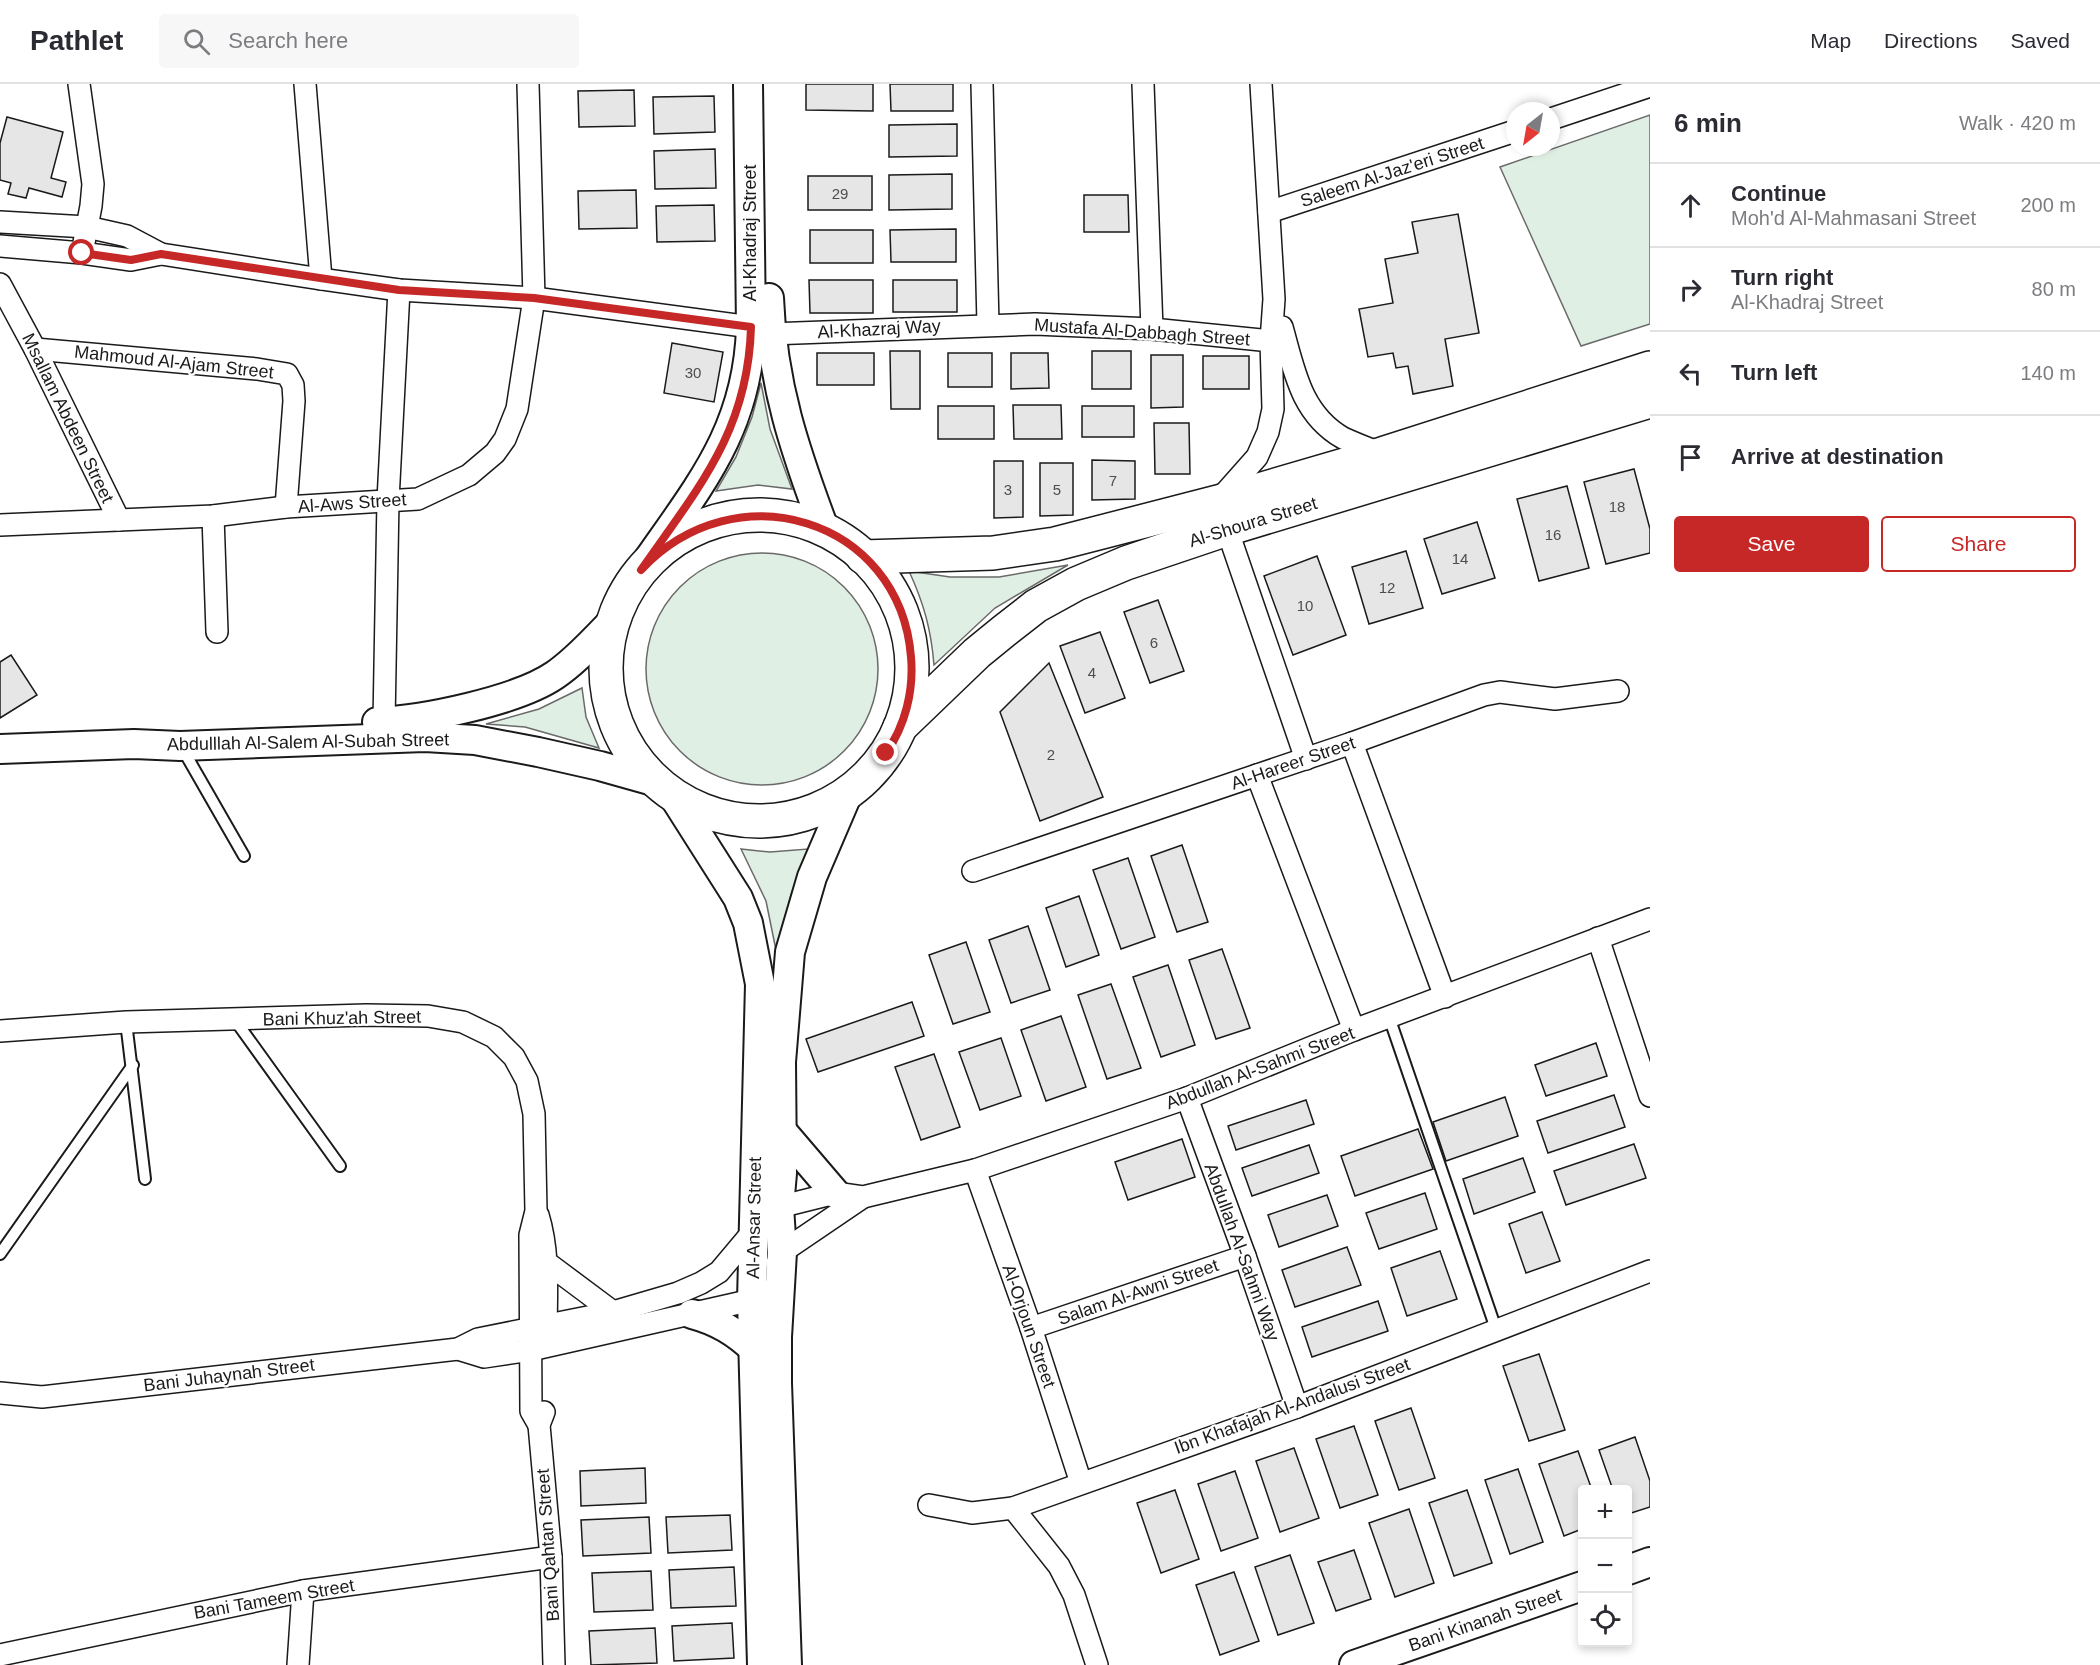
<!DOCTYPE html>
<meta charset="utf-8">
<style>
:root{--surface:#fff;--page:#f7f7f7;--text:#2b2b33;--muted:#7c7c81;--line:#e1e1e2;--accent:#c62828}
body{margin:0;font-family:Arial,sans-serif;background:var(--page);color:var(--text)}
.controls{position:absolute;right:18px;bottom:18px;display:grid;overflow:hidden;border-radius:6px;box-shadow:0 3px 9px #0003}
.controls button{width:54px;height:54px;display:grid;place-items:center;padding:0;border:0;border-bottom:2px solid var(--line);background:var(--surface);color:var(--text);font:30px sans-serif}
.compass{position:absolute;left:1506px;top:18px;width:54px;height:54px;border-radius:50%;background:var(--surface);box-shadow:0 3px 9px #0003;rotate:211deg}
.stop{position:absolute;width:18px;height:18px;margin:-14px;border:4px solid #c62828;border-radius:50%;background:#fff}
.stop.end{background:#c62828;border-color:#fff;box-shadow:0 2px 6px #0008}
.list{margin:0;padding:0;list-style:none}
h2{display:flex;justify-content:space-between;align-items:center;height:78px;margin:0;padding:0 24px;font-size:26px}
h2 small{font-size:20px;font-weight:400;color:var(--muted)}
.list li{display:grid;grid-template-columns:39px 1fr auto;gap:18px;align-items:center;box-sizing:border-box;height:84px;padding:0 24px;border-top:2px solid var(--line)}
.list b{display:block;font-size:22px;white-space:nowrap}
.list p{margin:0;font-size:20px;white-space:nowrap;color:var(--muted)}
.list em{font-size:20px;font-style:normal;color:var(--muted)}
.actions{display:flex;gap:12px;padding:18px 24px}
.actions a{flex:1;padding:14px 0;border:2px solid var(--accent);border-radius:6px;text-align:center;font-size:21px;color:var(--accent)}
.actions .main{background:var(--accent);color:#fff}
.icon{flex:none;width:33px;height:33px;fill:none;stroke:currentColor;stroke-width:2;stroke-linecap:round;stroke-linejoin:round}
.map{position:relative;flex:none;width:1650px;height:1581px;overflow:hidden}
header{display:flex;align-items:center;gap:36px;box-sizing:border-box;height:84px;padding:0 30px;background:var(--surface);border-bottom:2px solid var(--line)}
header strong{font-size:28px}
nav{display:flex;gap:33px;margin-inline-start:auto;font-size:21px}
.search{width:420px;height:54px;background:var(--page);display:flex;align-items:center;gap:15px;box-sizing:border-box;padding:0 21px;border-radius:6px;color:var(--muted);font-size:22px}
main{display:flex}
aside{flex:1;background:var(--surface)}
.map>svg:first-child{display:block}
.green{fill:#e0efe3;stroke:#6a6a6a;stroke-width:1.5}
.building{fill:#e6e6e6;stroke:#1a1a1a;stroke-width:1.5}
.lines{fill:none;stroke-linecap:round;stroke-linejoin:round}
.lane-casing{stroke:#1a1a1a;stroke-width:14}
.street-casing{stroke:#1a1a1a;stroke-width:24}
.secondary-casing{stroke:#1a1a1a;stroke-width:32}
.primary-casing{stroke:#1a1a1a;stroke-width:36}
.lane{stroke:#fff;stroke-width:10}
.street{stroke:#fff;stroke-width:21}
.secondary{stroke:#fff;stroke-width:28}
.primary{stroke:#fff;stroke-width:33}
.route{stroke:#c62828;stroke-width:8}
.labels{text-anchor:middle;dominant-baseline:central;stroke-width:4.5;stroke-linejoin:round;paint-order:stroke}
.number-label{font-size:15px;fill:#4d4d4d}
.street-label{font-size:18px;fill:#1a1a1a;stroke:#fff}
</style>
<header>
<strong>Pathlet</strong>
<div class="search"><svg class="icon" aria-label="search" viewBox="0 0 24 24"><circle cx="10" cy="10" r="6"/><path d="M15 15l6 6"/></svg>Search here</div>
<nav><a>Map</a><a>Directions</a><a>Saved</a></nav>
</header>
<main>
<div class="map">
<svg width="1650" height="1581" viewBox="0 0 1650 1581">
<rect width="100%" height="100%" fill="#fff"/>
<!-- green -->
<g class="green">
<path d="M 1650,31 L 1650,240 L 1581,262 L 1500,83 Z"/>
<path d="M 761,299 L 770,345 L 792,405 L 758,401 L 716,407 L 736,373 L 752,333 Z"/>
<circle cx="762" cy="585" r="116"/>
<path d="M 1068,481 L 995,524 L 934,581 C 931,545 924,520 909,487 L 950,493 L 999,493 Z"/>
<path d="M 582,604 L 586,633 L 599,664 L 525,643 L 486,640 L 539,625 Z"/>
<path d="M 741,765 L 770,768 L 808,765 L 791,811 L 777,871 L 766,817 Z"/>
</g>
<!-- building -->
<g class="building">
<path d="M 806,0 L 873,0 L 873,27 L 806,26 Z"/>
<path d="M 890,0 L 953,0 L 953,27 L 891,27 Z"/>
<path d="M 634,6 L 635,42 L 579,43 L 578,7 Z"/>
<path d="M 714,12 L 715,48 L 654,50 L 653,13 Z"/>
<path d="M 7,33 L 63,48 L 51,94 L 66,98 L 62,113 L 29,104 L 26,114 L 8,110 L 11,99 L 0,96 L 0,59 Z"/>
<path d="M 957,40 L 957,72 L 889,73 L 889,41 Z"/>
<path d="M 715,65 L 716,104 L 655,105 L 654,67 Z"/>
<path d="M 952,90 L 952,125 L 889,126 L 889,91 Z"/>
<rect x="808" y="92" width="64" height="34"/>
<path d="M 636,106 L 637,144 L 579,145 L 578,107 Z"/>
<path d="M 1084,111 L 1128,111 L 1129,148 L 1084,148 Z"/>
<path d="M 714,121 L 715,157 L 657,158 L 656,122 Z"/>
<path d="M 1458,130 L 1479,249 L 1445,255 L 1453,302 L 1413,310 L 1408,282 L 1396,284 L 1393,269 L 1368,273 L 1359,225 L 1393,219 L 1385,175 L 1418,169 L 1412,138 Z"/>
<path d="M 956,145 L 956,178 L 891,178 L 890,146 Z"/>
<rect x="810" y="146" width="63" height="33"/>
<path d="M 809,196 L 873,196 L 873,229 L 810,229 Z"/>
<rect x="893" y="196" width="64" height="32"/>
<path d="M 672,259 L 723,268 L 714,318 L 664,309 Z"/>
<path d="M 890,267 L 920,267 L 920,325 L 891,325 Z"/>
<rect x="1092" y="267" width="39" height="38"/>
<rect x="817" y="269" width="57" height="32"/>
<rect x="948" y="269" width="44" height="34"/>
<path d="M 1011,269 L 1048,269 L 1049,304 L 1011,305 Z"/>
<path d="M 1151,271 L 1183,271 L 1183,323 L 1151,324 Z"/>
<rect x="1203" y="272" width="46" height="33"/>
<path d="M 1013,321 L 1061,321 L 1062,355 L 1014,355 Z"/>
<rect x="938" y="322" width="56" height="33"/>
<rect x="1082" y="322" width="52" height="31"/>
<path d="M 1154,339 L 1189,339 L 1190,390 L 1155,390 Z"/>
<path d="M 1092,376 L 1135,377 L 1135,415 L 1092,416 Z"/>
<path d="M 994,377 L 1023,377 L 1023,433 L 994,434 Z"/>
<path d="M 1040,379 L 1073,379 L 1073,431 L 1040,432 Z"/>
<path d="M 1634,385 L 1650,445 L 1650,469 L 1606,480 L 1584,398 Z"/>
<path d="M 1567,402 L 1589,484 L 1539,497 L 1517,415 Z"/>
<path d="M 1477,438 L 1495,494 L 1442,510 L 1424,455 Z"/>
<path d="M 1406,467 L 1423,524 L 1369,540 L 1352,483 Z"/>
<path d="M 1317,472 L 1346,551 L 1293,571 L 1264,492 Z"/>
<path d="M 1158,516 L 1184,587 L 1150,599 L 1124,528 Z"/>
<path d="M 1100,548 L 1125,614 L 1085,629 L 1060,562 Z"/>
<path d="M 11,571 L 37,611 L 0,634 L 0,578 Z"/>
<path d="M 1049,579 L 1103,713 L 1040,737 L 1000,628 Z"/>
<path d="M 1182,761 L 1208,838 L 1177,848 L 1151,772 Z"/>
<path d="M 1128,774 L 1155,853 L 1121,865 L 1093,786 Z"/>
<path d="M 1079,812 L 1099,871 L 1066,883 L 1046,824 Z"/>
<path d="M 1028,842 L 1050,906 L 1011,919 L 989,856 Z"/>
<path d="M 966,858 L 990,928 L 953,940 L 929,871 Z"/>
<path d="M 1222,865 L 1250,944 L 1216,955 L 1189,876 Z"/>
<path d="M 1168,881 L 1195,961 L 1161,973 L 1133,893 Z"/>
<path d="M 1111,900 L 1141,984 L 1107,995 L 1078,911 Z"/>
<path d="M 912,918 L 924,952 L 818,988 L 806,955 Z"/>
<path d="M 1061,932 L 1086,1003 L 1046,1017 L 1021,946 Z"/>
<path d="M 1001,954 L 1021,1012 L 980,1026 L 959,968 Z"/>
<path d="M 1596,959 L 1607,992 L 1546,1012 L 1535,981 Z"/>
<path d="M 934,970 L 960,1043 L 921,1056 L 895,983 Z"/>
<path d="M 1614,1011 L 1625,1043 L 1548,1069 L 1537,1037 Z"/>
<path d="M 1505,1013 L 1518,1052 L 1446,1077 L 1433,1038 Z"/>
<path d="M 1306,1016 L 1314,1040 L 1236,1066 L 1228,1042 Z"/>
<path d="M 1418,1045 L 1433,1085 L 1355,1112 L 1341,1072 Z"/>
<path d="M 1182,1055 L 1195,1093 L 1128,1116 L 1115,1078 Z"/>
<path d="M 1634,1060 L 1646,1094 L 1566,1121 L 1554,1087 Z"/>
<path d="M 1309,1061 L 1319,1089 L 1252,1112 L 1242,1084 Z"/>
<path d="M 1523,1074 L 1535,1108 L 1474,1130 L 1463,1095 Z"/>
<path d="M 1425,1109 L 1437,1145 L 1379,1165 L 1366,1129 Z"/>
<path d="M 1327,1111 L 1338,1142 L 1279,1163 L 1268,1131 Z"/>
<path d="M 1542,1128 L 1560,1177 L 1526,1189 L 1509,1140 Z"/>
<path d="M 1347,1163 L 1361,1201 L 1295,1223 L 1282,1186 Z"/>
<path d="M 1440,1167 L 1457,1215 L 1407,1232 L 1391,1184 Z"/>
<path d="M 1378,1217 L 1388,1247 L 1312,1273 L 1302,1243 Z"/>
<path d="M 1539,1270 L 1565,1346 L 1529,1357 L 1503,1282 Z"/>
<path d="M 1411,1324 L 1435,1394 L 1399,1406 L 1375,1337 Z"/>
<path d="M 1354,1342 L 1378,1411 L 1340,1424 L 1316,1355 Z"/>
<path d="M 1635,1353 L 1650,1397 L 1650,1423 L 1628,1430 L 1628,1406 L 1613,1406 L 1599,1366 Z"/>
<path d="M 1294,1364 L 1319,1434 L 1280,1448 L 1256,1377 Z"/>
<path d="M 1578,1367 L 1592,1406 L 1582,1406 L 1582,1445 L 1564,1452 L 1539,1380 Z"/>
<path d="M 645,1384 L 646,1419 L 581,1422 L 580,1387 Z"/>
<path d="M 1518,1385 L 1543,1458 L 1510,1470 L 1485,1396 Z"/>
<path d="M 1235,1387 L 1258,1454 L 1221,1467 L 1198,1400 Z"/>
<path d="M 1175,1406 L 1199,1475 L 1161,1489 L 1137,1419 Z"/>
<path d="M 1467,1406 L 1492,1479 L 1454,1492 L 1429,1419 Z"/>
<path d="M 1409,1425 L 1434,1499 L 1395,1513 L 1369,1439 Z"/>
<path d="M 730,1431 L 732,1466 L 668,1469 L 666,1433 Z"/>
<path d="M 649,1433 L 651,1469 L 583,1472 L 581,1436 Z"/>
<path d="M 1354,1466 L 1371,1515 L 1336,1527 L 1318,1478 Z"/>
<path d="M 1290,1471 L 1314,1539 L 1278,1551 L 1255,1483 Z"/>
<path d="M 734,1483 L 736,1522 L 671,1524 L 669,1486 Z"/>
<path d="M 651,1487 L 653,1526 L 594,1528 L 592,1489 Z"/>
<path d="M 1234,1488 L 1259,1557 L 1220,1571 L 1196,1501 Z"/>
<path d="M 732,1539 L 734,1574 L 674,1577 L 672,1542 Z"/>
<path d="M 655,1544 L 657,1579 L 591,1581 L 589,1547 Z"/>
</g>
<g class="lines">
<defs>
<g id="lane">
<path d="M 182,664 L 244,772"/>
<path d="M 1389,933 L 1496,1245"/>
<path d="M 235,936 L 340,1082"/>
<path d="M 126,938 L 145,1095"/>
<path d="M 0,1170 L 133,981"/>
</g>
<g id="street">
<path d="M 79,0 L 93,100 L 91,122 L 82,169"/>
<path d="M 305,0 L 321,195"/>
<path d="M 982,0 L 988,240"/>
<path d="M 1143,0 L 1152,245"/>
<path d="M 1551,35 L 1650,2"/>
<path d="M 1269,128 L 1515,47"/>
<path d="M 0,138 L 87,143 L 127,152 L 161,170 L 321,195 L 399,206 L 534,214 L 751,243"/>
<path d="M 0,162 L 82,169 L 131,176 L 161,170"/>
<path d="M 0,200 L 35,265 L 119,436"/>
<path d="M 1282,243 C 1294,286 1301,330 1343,354 C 1356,360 1369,365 1382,370"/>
<path d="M 770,250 L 1035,240 L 1152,245 L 1271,257 L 1285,256"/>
<path d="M 35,265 L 257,285 L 287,290 L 293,301 L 294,317 L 286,423"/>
<path d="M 1218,417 L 1257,373 L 1268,348 L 1273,325 L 1271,257 L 1274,215 L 1261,0"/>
<path d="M 213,432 L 217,548"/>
<path d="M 0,441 L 213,432 L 286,423 L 418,415 L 469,391 L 495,369 L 505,355 L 517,325 L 534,214 L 528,0"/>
<path d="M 1227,445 L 1306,675"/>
<path d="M 384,638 L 388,416 L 399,206"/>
<path d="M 1352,659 L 1445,913"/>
<path d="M 1257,691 L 1354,946"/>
<path d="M 973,787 L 1352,659 L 1484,611 L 1500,608 L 1555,615 L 1618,607"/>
<path d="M 1598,854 L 1650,1012"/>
<path d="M 0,947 L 126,938 L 366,931 L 428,932 L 463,938 L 494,953 L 514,973 L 527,997 L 534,1030 L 536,1127 L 530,1151 L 531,1327 L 539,1341"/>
<path d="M 1187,1014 L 1245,1172 L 1297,1323"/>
<path d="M 975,1086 L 1031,1244 L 1081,1399"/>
<path d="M 538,1131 C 550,1170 546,1212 546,1252"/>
<path d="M 546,1178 L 613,1228"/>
<path d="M 777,1179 L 782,1168 L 863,1113"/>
<path d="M 1031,1244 L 1245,1172"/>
<path d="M 458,1265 L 484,1273 L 531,1266 L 752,1216 L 762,1206"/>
<path d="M 0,1309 L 42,1313 L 458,1265 L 478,1255 L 613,1228 L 678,1209 L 701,1199 L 719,1188 L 766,1132 L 779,1123 L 835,1109 L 863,1113 L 975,1086 L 1187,1014 L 1354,946 L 1650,835"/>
<path d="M 544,1328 L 539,1341 L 551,1473 L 554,1581"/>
<path d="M 929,1421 L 972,1429 L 1013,1424 L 1297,1323 L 1650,1187"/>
<path d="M 1013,1424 L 1059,1482 L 1074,1511 L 1097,1581"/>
<path d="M 0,1571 L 303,1507 L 551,1473"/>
<path d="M 298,1581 L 303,1507"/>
</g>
<g id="secondary">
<path d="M 769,214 C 772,300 795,367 825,447"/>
<path d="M 641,486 C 697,404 748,348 751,243 L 748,0"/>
<path d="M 377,638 C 423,636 517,617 555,591 C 577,576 594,556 613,537"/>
<path d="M 0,665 L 134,660 L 180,662 L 425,653 L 475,656 L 538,668 L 600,682 L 657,698"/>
<path d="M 672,710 L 738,814 L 748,839 L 760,900 L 752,1216 L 762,1581"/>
<path d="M 782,1047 L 835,1109"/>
<path d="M 692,1230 C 718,1237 736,1248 755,1266"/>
<path d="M 1628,1486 L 1650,1478"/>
<path d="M 787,1581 L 777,1299 L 777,1253 L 782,1168 L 779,1123 L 782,1089 L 781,978 L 790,868 L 812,793 L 848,709"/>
<path d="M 1354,1581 L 1582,1502"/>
</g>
<g id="primary">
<circle cx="759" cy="584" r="153"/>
<path d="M 863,473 L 993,469 L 1055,460 L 1218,418 L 1382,370 L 1650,284"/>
<path d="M 900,643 L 977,569 L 1004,547 L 1036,522 L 1076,500 L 1126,479 L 1227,445 L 1650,317"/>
</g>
</defs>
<!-- lane casing -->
<use href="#lane" class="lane-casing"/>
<!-- street casing -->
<use href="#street" class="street-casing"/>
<!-- secondary casing -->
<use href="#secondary" class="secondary-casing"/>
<!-- primary casing -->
<use href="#primary" class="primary-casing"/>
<!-- lane -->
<use href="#lane" class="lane"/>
<!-- street -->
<use href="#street" class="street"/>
<!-- secondary -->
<use href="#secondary" class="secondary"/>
<!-- primary -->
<use href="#primary" class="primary"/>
</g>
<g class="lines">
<!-- route -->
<path class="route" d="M 82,169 L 131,176 L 161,170 L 399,206 L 534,214 L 751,243 C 748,348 698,404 641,486 C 735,385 900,434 911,573 C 914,607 905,642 886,669"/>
</g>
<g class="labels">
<!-- number labels -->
<g class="number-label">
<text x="840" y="109">29</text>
<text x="693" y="288">30</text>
<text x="1113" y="396">7</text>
<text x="1008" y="405">3</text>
<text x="1057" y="405">5</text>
<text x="1617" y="422">18</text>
<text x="1553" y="450">16</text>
<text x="1460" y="474">14</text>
<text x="1387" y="503">12</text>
<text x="1305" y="521">10</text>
<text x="1154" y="558">6</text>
<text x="1092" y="588">4</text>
<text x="1051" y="670">2</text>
</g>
<!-- street labels -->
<g class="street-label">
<text transform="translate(1392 88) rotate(-18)">Saleem Al-Jaz'eri Street</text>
<text transform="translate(750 149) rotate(-90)">Al-Khadraj Street</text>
<text transform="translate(879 245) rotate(-3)">Al-Khazraj Way</text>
<text transform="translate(1142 248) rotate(4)">Mustafa Al-Dabbagh Street</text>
<text transform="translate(174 278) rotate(6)">Mahmoud Al-Ajam Street</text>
<text transform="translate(68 334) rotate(64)">Msallam Abdeen Street</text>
<text transform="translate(352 419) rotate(-4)">Al-Aws Street</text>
<text transform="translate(1253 438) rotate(-17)">Al-Shoura Street</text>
<text transform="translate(308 658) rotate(-1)">Abdulllah Al-Salem Al-Subah Street</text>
<text transform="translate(1293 679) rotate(-19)">Al-Hareer Street</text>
<text transform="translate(342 934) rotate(-1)">Bani Khuz'ah Street</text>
<text transform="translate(1260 984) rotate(-21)">Abdullah Al-Sahmi Street</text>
<text transform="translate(754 1134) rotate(-89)">Al-Ansar Street</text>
<text transform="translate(1242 1168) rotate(70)">Abdullah Al-Sahmi Way</text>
<text transform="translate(1138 1208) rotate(-19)">Salam Al-Awni Street</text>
<text transform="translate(1029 1242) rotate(71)">Al-Orjoun Street</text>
<text transform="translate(229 1291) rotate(-7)">Bani Juhaynah Street</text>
<text transform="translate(1292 1322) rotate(-20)">Ibn Khafajah Al-Andalusi Street</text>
<text transform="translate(548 1461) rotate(-94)">Bani Qahtan Street</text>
<text transform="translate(274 1515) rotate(-10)">Bani Tameem Street</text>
<text transform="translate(1485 1536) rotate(-19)">Bani Kinanah Street</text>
</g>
</g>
</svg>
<div class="controls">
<button>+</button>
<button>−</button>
<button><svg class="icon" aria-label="locate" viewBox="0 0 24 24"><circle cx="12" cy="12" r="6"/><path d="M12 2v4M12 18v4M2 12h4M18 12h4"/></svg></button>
</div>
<svg class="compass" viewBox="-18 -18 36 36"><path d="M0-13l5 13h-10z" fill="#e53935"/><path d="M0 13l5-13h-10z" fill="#7c7c81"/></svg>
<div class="stop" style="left:82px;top:169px"></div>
<div class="stop end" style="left:886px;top:669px"></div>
</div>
<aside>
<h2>6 min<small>Walk · 420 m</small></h2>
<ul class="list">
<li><svg class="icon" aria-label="ahead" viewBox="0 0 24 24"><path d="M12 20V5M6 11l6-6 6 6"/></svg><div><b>Continue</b><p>Moh'd Al-Mahmasani Street</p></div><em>200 m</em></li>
<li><svg class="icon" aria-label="right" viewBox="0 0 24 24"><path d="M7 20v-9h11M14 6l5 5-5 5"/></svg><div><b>Turn right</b><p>Al-Khadraj Street</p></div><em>80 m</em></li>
<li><svg class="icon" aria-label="left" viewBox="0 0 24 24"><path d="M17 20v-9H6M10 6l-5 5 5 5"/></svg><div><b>Turn left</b></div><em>140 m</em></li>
<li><svg class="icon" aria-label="arrive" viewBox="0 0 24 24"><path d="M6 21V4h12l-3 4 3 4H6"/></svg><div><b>Arrive at destination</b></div></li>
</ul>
<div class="actions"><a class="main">Save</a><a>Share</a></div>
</aside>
</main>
